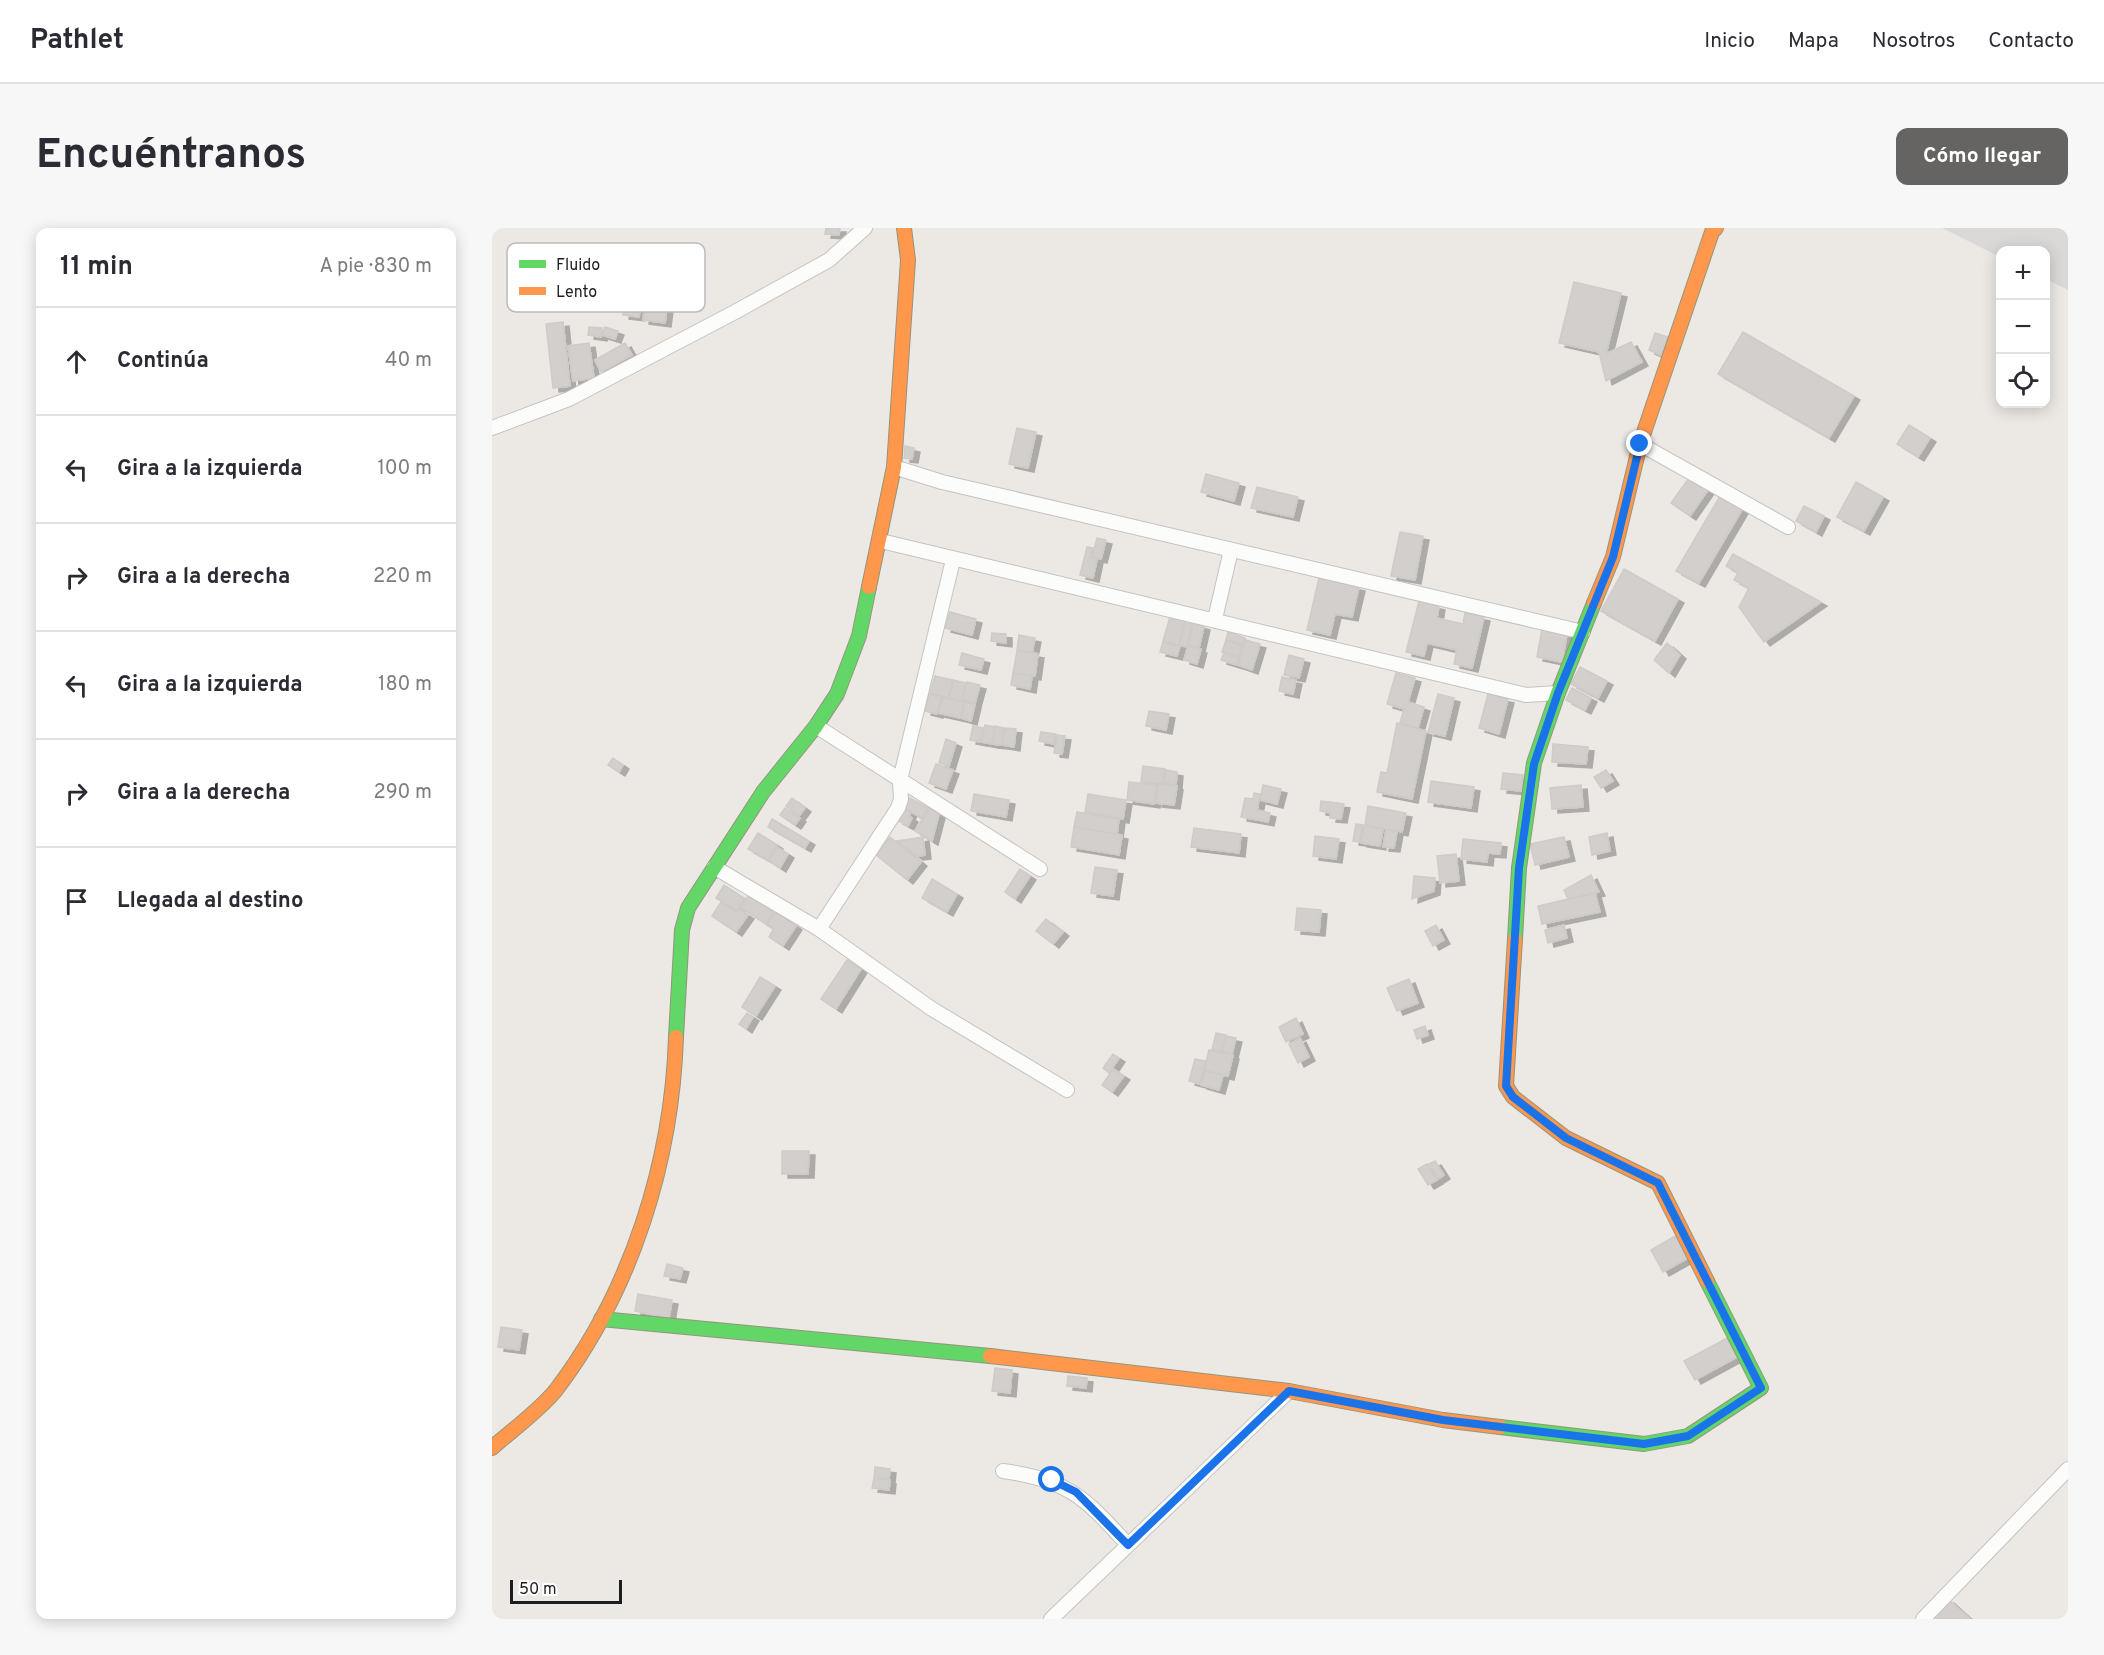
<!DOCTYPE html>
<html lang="es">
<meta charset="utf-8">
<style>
:root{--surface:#fff;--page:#f7f7f7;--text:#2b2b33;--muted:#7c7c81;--line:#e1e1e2;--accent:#656463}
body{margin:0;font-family:Overpass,sans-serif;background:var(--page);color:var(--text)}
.controls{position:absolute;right:18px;top:18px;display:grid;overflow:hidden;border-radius:12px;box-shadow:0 3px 15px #0003}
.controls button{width:54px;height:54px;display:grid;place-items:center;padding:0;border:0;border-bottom:2px solid var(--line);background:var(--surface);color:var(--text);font:30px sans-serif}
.scale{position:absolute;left:18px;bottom:15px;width:112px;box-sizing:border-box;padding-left:6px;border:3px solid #1d1d1d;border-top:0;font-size:16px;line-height:21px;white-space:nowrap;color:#1d1d1d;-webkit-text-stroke:4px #fff;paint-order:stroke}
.stop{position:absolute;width:18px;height:18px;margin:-14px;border:4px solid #1a73e8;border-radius:50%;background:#fff}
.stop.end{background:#1a73e8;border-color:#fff;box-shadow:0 2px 6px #0008}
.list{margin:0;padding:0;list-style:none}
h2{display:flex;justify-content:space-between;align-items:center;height:78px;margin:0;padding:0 24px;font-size:26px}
h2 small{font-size:20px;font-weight:400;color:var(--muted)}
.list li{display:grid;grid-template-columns:39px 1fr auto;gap:18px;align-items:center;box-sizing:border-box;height:108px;padding:0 24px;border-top:2px solid var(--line)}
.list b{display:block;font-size:22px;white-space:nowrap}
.list em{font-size:20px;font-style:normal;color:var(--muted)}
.icon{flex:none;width:33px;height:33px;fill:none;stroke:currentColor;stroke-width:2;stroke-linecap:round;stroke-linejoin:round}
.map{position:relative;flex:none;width:1576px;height:1391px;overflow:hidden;border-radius:12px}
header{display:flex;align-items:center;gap:36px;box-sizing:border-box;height:84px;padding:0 30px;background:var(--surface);border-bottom:2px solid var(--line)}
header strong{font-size:28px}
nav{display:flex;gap:33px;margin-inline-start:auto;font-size:21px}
.intro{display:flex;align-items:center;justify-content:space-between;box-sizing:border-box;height:144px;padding:0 36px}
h1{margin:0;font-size:42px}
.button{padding:15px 27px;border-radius:12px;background:var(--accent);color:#fff;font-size:21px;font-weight:700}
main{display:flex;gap:36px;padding:0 36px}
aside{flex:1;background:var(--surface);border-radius:12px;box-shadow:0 3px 15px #0003}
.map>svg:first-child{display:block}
.residential{fill:#dbd9d7}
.building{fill:#d2cfcc;stroke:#cfcbc6;stroke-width:1.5;filter:url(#shadow)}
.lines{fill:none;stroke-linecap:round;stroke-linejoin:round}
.street-casing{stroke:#c4c3c1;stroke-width:16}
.fast-casing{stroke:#95957d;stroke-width:16}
.slow-casing{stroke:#95957d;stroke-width:16}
.street{stroke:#fcfcfb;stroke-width:14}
.fast{stroke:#63d668;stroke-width:14}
.slow{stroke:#ff974d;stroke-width:14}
.route{stroke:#1a73e8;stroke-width:8}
.key{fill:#fff;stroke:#bbb;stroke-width:1.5}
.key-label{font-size:16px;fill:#1d1d1d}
</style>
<header>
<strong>Pathlet</strong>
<nav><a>Inicio</a><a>Mapa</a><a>Nosotros</a><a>Contacto</a></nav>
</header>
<div class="intro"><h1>Encuéntranos</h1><a class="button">Cómo llegar</a></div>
<main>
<aside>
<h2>11 min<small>A pie · 830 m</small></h2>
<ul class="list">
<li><svg class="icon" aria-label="ahead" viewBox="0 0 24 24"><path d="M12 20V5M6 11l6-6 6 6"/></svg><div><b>Continúa</b></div><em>40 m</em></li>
<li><svg class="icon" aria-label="left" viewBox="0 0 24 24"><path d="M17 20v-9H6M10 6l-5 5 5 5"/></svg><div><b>Gira a la izquierda</b></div><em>100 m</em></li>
<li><svg class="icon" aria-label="right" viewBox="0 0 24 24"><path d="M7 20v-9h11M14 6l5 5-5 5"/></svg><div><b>Gira a la derecha</b></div><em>220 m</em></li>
<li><svg class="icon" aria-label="left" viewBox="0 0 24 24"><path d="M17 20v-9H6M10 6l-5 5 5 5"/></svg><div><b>Gira a la izquierda</b></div><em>180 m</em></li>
<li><svg class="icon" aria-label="right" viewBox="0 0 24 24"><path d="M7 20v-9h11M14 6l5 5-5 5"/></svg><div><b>Gira a la derecha</b></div><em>290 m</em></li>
<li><svg class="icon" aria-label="arrive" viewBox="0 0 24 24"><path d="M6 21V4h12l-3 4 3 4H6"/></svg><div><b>Llegada al destino</b></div></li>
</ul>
</aside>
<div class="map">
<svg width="1576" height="1391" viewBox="0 0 1576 1391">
<defs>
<filter id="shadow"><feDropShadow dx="6" dy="4" stdDeviation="0" flood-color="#0004"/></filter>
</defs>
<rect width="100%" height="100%" fill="#ece9e5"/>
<!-- residential -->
<path class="residential" d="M 1450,0 L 1576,0 L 1576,62 L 1554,51 L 1554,22 L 1508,22 L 1508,29 Z"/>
<!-- building -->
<g class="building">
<path d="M 334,0 L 348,0 L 347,7 L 333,6 Z"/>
<path d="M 1082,54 L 1129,65 L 1114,126 L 1139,114 L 1150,134 L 1114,153 L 1107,124 L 1067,115 Z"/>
<path d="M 135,61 L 151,63 L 147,89 L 131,87 Z"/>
<path d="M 154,69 L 176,72 L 173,95 L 151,92 Z"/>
<path d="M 71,94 L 78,158 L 61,160 L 54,96 Z"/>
<path d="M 97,99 L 110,100 L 109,109 L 96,107 Z"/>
<path d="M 113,99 L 126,103 L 123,111 L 110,107 Z"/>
<path d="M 1251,104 L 1362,168 L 1337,210 L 1226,146 Z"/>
<path d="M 1163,105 L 1176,109 L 1169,127 L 1157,122 Z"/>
<path d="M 97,115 L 102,150 L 81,153 L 76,118 Z"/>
<path d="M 133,115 L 140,127 L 109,144 L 103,132 Z"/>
<path d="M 1417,197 L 1438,210 L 1426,229 L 1405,216 Z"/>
<path d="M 525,200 L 544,204 L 536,240 L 517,236 Z"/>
<path d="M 413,218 L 422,220 L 420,231 L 412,230 Z"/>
<path d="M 714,246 L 747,255 L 742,273 L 709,264 Z"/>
<path d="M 1197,250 L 1216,262 L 1198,288 L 1179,275 Z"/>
<path d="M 1364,254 L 1391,269 L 1372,303 L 1345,289 Z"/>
<path d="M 765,259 L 806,269 L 801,289 L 759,280 Z"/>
<path d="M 1228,268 L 1251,280 L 1207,355 L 1184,343 Z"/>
<path d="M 1312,278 L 1332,288 L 1324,304 L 1304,293 Z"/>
<path d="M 908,304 L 931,308 L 923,352 L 899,348 Z"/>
<path d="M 605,310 L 614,312 L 609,331 L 600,329 Z"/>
<path d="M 595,319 L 601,320 L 599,330 L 605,331 L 601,350 L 588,347 Z"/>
<path d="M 1241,326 L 1329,374 L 1272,414 L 1247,379 L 1257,360 L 1242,352 L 1246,345 L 1234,338 Z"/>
<path d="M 1132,341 L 1186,371 L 1163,413 L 1109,383 Z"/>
<path d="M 827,350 L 867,359 L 860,389 L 843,386 L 838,407 L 815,402 Z"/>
<path d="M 927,373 L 947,378 L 945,390 L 971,396 L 973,385 L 992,389 L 980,440 L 962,436 L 965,422 L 935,415 L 932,428 L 914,424 Z"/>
<path d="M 458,384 L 484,391 L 480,407 L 453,400 Z"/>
<path d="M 678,389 L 693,393 L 687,417 L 671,413 Z"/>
<path d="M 693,395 L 701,396 L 695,419 L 687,417 Z"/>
<path d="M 701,395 L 712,398 L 707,420 L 696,417 Z"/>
<path d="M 1050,401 L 1075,406 L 1070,434 L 1045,429 Z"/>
<path d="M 736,404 L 753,410 L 751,417 L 734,412 Z"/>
<path d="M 500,405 L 514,406 L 514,415 L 499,413 Z"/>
<path d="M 527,407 L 543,410 L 540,425 L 525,422 Z"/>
<path d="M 734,412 L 750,418 L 747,429 L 730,424 Z"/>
<path d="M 753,412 L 768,416 L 760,442 L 746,437 Z"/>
<path d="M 671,414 L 688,418 L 685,428 L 668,424 Z"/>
<path d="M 1175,415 L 1188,427 L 1177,445 L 1162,432 Z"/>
<path d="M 696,418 L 709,421 L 705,436 L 692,432 Z"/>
<path d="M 525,423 L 546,426 L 543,448 L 521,445 Z"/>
<path d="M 470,425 L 492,431 L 489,442 L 467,437 Z"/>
<path d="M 732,425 L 747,429 L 745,437 L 729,432 Z"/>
<path d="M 797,427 L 812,431 L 807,450 L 792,447 Z"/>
<path d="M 1088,439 L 1115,453 L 1106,470 L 1079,456 Z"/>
<path d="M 521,445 L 540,448 L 538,461 L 519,457 Z"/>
<path d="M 904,445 L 923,450 L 916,474 L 932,479 L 926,500 L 908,495 L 912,481 L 895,476 Z"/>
<path d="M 443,448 L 461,452 L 456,470 L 438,465 Z"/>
<path d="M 790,449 L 804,452 L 801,466 L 787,463 Z"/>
<path d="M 461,452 L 474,455 L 470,473 L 457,470 Z"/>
<path d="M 475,454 L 488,457 L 483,475 L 471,472 Z"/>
<path d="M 1080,460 L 1099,470 L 1093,482 L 1074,472 Z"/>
<path d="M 437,466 L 450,469 L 445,486 L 433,483 Z"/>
<path d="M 946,466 L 962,470 L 953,508 L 936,504 Z"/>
<path d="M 996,466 L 1016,471 L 1007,506 L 987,500 Z"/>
<path d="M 451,469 L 473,474 L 469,490 L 446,485 Z"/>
<path d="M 473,474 L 483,476 L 479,493 L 469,490 Z"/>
<path d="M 657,483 L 677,486 L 674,502 L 654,498 Z"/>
<path d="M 905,495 L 934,503 L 920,571 L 885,564 L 889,544 L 895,545 Z"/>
<path d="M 493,497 L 503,499 L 500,516 L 489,514 Z"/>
<path d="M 481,498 L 491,500 L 489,514 L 478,512 Z"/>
<path d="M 503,498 L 512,500 L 510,517 L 500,516 Z"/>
<path d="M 513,500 L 524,501 L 522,519 L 510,517 Z"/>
<path d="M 549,504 L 564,506 L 562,516 L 547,513 Z"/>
<path d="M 565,507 L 573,508 L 570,526 L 562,525 Z"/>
<path d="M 454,511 L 464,515 L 457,538 L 447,535 Z"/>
<path d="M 1061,516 L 1096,519 L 1094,536 L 1060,534 Z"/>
<path d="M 121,530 L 131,537 L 127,544 L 116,537 Z"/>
<path d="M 444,536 L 461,542 L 454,561 L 437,555 Z"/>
<path d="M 651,538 L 673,541 L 671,555 L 649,554 Z"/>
<path d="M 674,542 L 685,544 L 684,557 L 672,555 Z"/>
<path d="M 1114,542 L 1121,553 L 1109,560 L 1102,549 Z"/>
<path d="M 1011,545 L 1031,547 L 1029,563 L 1009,561 Z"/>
<path d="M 939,553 L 982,559 L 979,580 L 936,574 Z"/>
<path d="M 637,554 L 665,557 L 662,576 L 635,572 Z"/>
<path d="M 666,556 L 685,558 L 682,577 L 664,575 Z"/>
<path d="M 771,557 L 789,561 L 785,576 L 768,572 Z"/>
<path d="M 1089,557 L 1091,579 L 1060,581 L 1058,560 Z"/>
<path d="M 762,565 L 768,566 L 765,582 L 778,585 L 776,594 L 749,589 L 753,570 L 761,571 Z"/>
<path d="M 482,566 L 517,572 L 514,589 L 479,583 Z"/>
<path d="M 596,566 L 634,572 L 631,591 L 593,584 Z"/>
<path d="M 300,570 L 313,580 L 307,588 L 294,578 Z"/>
<path d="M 418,570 L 436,580 L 430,590 L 412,580 Z"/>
<path d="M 829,573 L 852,576 L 849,591 L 838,590 L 839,585 L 828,583 Z"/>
<path d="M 876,578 L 914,585 L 910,604 L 873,597 Z"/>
<path d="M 293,580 L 308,590 L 303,597 L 288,587 Z"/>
<path d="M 412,580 L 419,584 L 417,588 L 420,590 L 416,598 L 405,592 Z"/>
<path d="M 437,580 L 447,586 L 440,613 L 423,603 Z"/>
<path d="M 585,584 L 627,591 L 625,606 L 582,599 Z"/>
<path d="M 280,591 L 317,613 L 313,620 L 276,599 Z"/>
<path d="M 864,596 L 871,597 L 868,614 L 861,613 Z"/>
<path d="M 872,598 L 891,601 L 888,618 L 869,615 Z"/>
<path d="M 582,599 L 630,607 L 627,627 L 579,619 Z"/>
<path d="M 702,600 L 749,606 L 747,625 L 699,619 Z"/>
<path d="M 894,602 L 905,603 L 902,620 L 891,619 Z"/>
<path d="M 266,605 L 285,617 L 276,632 L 256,621 Z"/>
<path d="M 1115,605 L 1118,623 L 1100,627 L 1097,609 Z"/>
<path d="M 823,608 L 847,611 L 844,631 L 821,628 Z"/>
<path d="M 398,609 L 429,634 L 415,652 L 384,627 Z"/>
<path d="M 431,609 L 433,627 L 425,628 L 405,613 Z"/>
<path d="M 1072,609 L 1077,629 L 1043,637 L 1038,616 Z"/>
<path d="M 971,611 L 1009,615 L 1008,626 L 996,625 L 995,634 L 969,631 Z"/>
<path d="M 285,619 L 296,626 L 288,640 L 277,633 Z"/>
<path d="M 964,626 L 967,653 L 948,655 L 945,628 Z"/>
<path d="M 603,639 L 625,642 L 621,668 L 599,665 Z"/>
<path d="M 528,641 L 538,648 L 523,671 L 513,664 Z"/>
<path d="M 1099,647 L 1107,664 L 1076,671 L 1072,662 Z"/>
<path d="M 922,648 L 943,650 L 942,663 L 920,671 Z"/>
<path d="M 440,651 L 465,666 L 455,684 L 430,670 Z"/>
<path d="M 232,657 L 253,671 L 245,683 L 224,670 Z"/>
<path d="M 1103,665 L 1108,684 L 1050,696 L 1046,678 Z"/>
<path d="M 256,668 L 282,685 L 274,696 L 248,679 Z"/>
<path d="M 229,674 L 245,684 L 247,681 L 256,687 L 244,704 L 220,688 Z"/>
<path d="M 805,680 L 829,682 L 827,704 L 803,702 Z"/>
<path d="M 283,684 L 304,698 L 291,718 L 277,709 L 282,700 L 275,696 Z"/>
<path d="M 554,691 L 571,704 L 561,716 L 544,703 Z"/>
<path d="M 944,697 L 952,712 L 941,718 L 933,703 Z"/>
<path d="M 1072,697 L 1075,710 L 1056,715 L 1053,702 Z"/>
<path d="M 355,732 L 369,741 L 344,781 L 329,771 Z"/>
<path d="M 268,749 L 283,758 L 264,788 L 250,779 Z"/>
<path d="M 917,751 L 926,775 L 905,783 L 895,760 Z"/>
<path d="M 255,785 L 261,789 L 254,801 L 247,796 Z"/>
<path d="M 804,790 L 811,806 L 794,814 L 787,799 Z"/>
<path d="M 933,798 L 936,807 L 925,811 L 922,802 Z"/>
<path d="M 724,805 L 734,807 L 730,824 L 720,822 Z"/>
<path d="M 734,808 L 744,810 L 740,826 L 730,824 Z"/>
<path d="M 808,810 L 817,829 L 806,835 L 797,816 Z"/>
<path d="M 717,822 L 741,827 L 736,848 L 712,842 Z"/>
<path d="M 621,826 L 627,830 L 617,845 L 611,840 Z"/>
<path d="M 703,831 L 714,833 L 708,856 L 697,853 Z"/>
<path d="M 621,841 L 632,848 L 620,864 L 610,857 Z"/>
<path d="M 713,843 L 731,847 L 727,862 L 709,857 Z"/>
<path d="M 290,923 L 317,923 L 316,946 L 290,946 Z"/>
<path d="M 943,933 L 952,947 L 946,951 L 937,936 Z"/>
<path d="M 935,936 L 945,952 L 936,957 L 926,941 Z"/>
<path d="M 1183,1008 L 1196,1030 L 1171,1044 L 1159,1022 Z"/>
<path d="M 175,1036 L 191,1040 L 188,1051 L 172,1048 Z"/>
<path d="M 146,1066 L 180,1072 L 177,1090 L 143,1083 Z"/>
<path d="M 9,1099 L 30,1102 L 27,1122 L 6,1119 Z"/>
<path d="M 1239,1108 L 1249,1127 L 1203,1152 L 1192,1133 Z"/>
<path d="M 503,1140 L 520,1142 L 518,1165 L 500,1163 Z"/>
<path d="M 576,1148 L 595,1150 L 594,1160 L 575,1158 Z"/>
<path d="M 383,1239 L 398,1241 L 397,1251 L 382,1250 Z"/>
<path d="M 382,1250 L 398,1252 L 397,1262 L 380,1260 Z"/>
<path d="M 1456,1371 L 1478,1391 L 1444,1391 L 1441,1388 Z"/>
</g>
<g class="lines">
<defs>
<g id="street">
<path d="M 0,200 L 77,171 L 243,84 L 337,32 L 373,0"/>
<path d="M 1148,216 L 1296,299"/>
<path d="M 402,239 L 450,254 L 1091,404"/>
<path d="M 389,313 L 1034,467 L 1066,465"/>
<path d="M 723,391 L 739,322"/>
<path d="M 324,498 L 548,641"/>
<path d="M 222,639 L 327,701 L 440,781 L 575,862"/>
<path d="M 327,701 L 406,580 L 409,571 L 408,552 L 461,332"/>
<path d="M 511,1243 C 577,1252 593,1270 636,1317"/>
<path d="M 559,1391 L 797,1163"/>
<path d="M 1431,1391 L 1576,1241"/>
</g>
<g id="fast">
<path d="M 1023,711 L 1027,640 L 1042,535 L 1066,465 L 1102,375"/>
<path d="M 184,809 L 190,702 L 196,680 L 271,564 L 324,498 L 345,466 L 367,408 L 377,359"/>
<path d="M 109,1091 L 498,1128"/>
<path d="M 1008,1199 L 1152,1216 L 1196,1208 L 1269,1160 L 1215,1053"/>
</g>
<g id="slow">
<path d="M 377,359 L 402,239 L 416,32 L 412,0"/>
<path d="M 1102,375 L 1121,329 L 1148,216 L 1220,4 L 1224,0"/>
<path d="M 1023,711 L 1014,858 L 1021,869 L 1074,910 L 1166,955 L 1215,1053"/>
<path d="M 498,1128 L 797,1163 L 951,1192 L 1008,1199"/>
<path d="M 0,1220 C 20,1202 47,1183 64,1162 C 140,1062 180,933 184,809"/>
</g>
</defs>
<!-- street casing -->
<use href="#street" class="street-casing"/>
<!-- fast casing -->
<use href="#fast" class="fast-casing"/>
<!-- slow casing -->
<use href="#slow" class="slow-casing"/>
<!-- street -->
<use href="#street" class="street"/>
<!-- fast -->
<use href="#fast" class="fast"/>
<!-- slow -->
<use href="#slow" class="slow"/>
</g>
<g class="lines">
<!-- route -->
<path class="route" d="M 560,1252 L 584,1264 L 636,1317 L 797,1163 L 951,1192 L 1152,1216 L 1196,1208 L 1269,1160 L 1166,955 L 1074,910 L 1021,869 L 1014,858 L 1027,640 L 1042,536 L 1066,465 L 1121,329 L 1148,216"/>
</g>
<!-- legend -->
<rect x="15" y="15" width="198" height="69" rx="9" class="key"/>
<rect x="27" y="32" width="27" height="8" fill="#63d668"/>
<rect x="27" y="59" width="27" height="8" fill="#ff974d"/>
<g class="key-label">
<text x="64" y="42">Fluido</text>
<text x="64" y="69">Lento</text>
</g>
</svg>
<div class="controls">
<button>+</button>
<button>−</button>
<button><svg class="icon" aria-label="locate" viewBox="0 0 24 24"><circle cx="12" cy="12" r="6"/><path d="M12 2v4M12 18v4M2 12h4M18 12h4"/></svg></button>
</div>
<div class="scale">50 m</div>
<div class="stop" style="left:560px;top:1252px"></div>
<div class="stop end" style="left:1148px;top:216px"></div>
</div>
</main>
